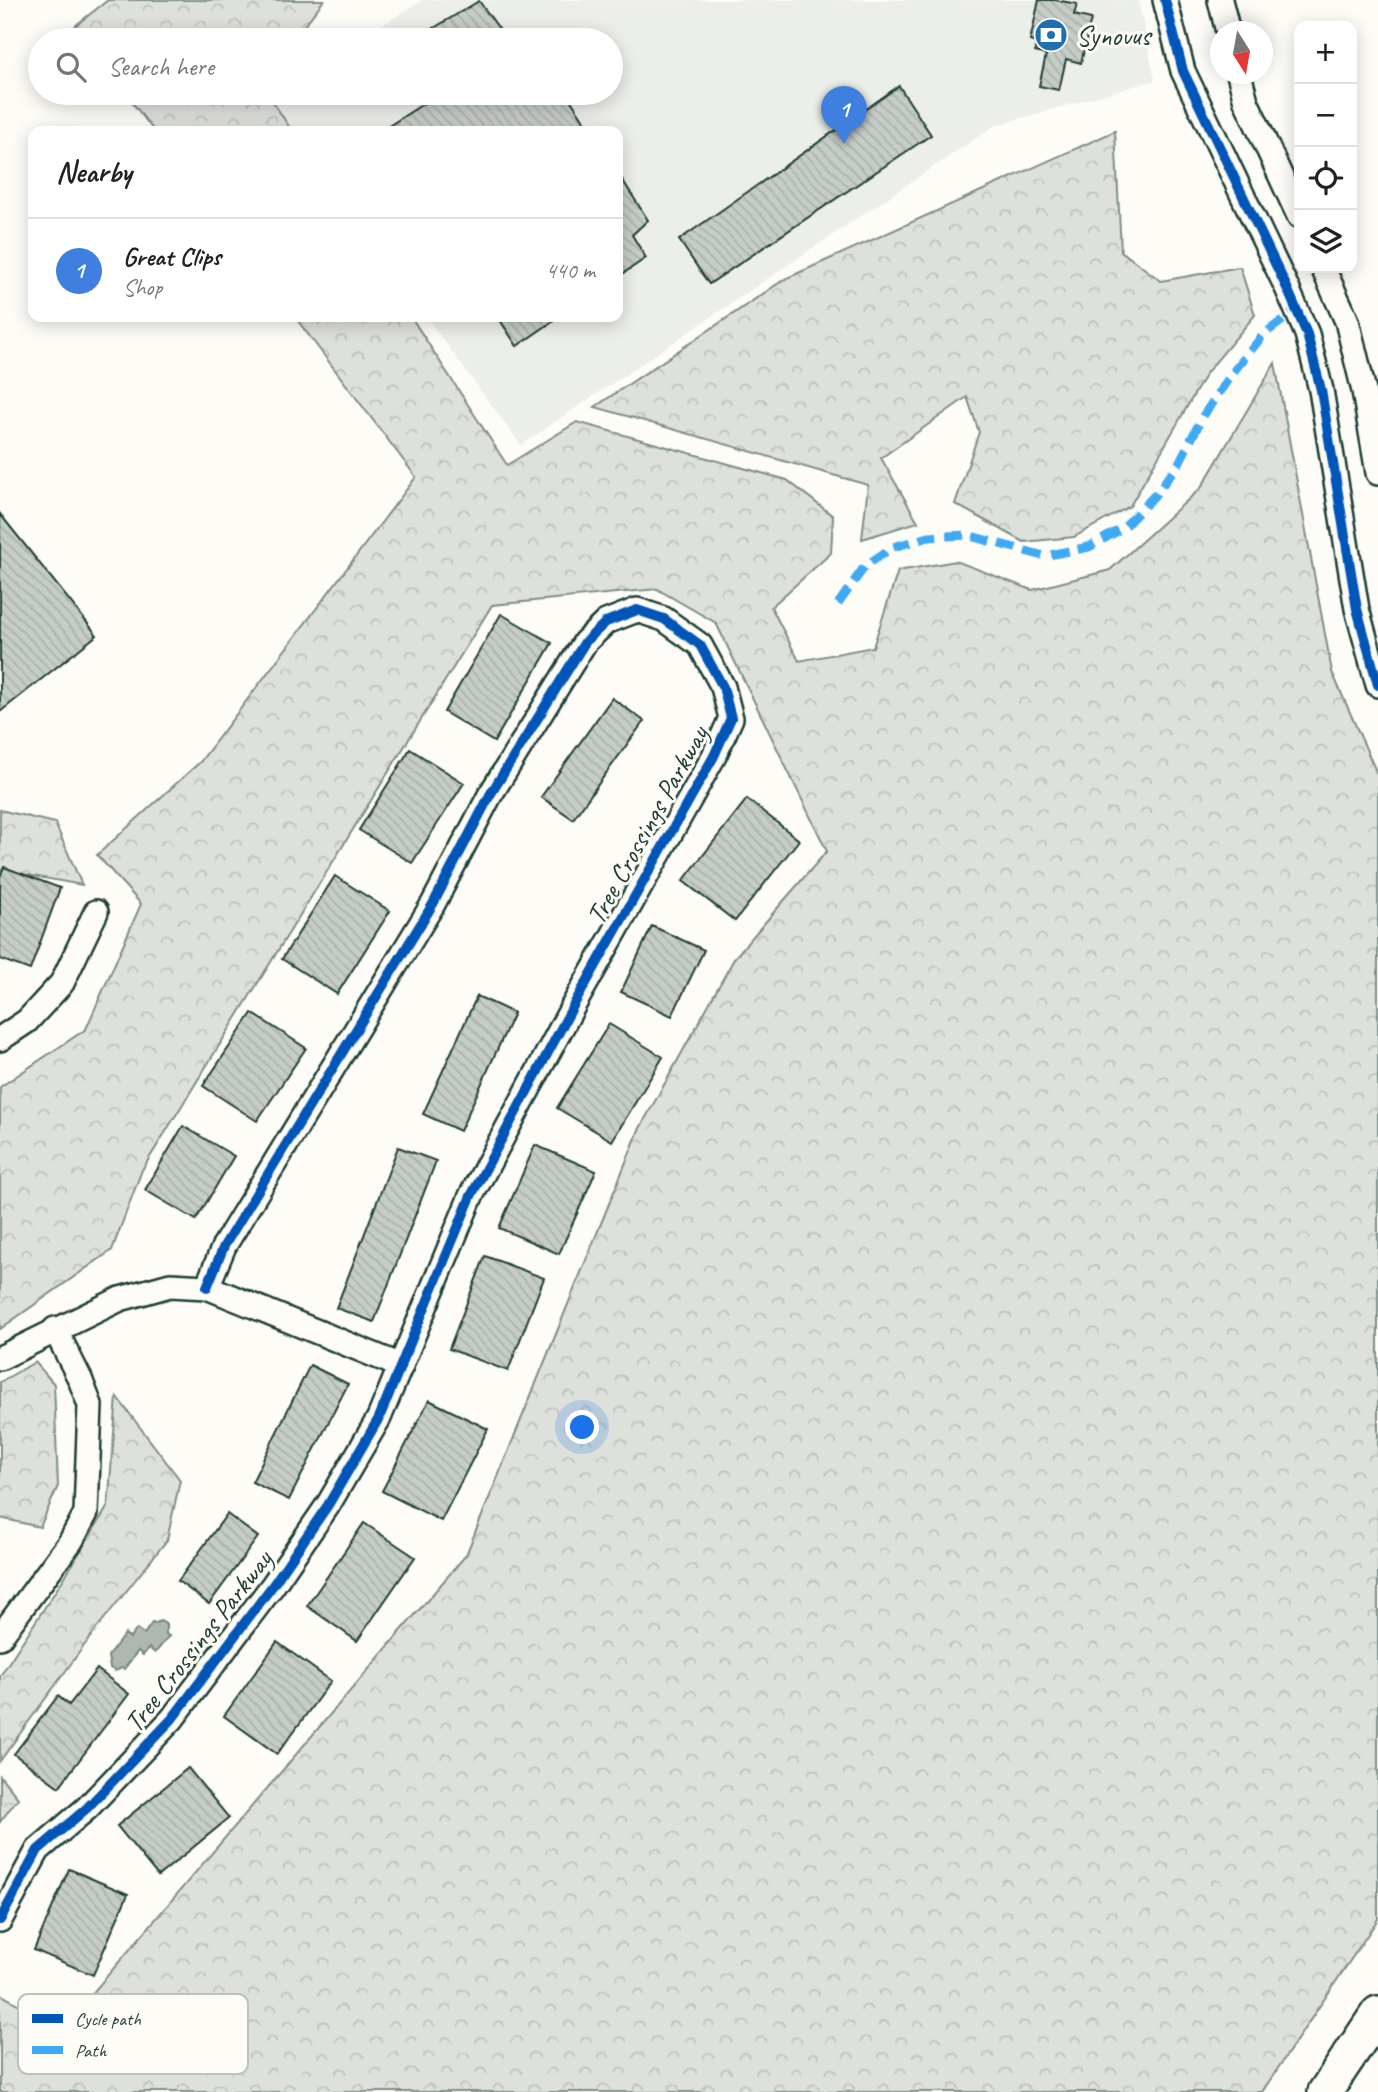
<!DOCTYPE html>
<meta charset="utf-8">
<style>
:root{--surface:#fff;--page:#f2f2f2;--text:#222;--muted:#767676;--line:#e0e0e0;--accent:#1f6fb2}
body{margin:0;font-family:Caveat,sans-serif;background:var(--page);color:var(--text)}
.controls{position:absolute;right:21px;top:21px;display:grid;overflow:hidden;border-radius:14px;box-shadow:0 4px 18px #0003}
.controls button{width:63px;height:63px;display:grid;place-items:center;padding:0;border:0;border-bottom:2px solid var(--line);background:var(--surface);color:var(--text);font:35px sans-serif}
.compass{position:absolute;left:1210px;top:21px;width:63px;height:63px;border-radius:50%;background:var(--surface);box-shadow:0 4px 18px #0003;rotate:169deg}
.you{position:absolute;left:583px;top:1428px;width:24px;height:24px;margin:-18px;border:5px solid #fff;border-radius:50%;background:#1a73e8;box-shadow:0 0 0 10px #1a73e833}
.badge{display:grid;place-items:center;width:46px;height:46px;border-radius:50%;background:var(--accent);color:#fff;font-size:23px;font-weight:700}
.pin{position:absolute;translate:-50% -58px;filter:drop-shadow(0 2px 4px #0008)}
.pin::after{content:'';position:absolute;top:37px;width:24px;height:21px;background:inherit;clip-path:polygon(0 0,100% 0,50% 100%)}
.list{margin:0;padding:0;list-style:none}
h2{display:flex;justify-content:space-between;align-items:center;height:91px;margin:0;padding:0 28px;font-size:30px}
h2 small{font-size:23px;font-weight:400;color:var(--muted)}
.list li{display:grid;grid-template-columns:46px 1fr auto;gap:21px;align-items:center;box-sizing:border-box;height:105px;padding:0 28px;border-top:2px solid var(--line)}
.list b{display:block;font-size:26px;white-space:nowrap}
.list p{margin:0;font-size:23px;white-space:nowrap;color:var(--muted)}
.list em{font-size:23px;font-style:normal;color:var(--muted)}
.icon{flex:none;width:38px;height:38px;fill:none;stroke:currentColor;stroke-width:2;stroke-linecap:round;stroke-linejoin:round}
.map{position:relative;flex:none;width:1378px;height:2092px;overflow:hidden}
.search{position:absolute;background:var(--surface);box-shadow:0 4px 18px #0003;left:28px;top:28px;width:595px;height:77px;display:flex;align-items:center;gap:18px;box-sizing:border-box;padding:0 24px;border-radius:38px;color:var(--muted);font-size:26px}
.panel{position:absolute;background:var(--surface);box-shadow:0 4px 18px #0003;left:28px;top:126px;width:595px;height:196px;border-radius:14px}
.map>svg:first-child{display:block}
.built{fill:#eceee9}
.forest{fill:url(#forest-crowns);stroke:#7e8e88;stroke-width:2}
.water{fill:#aeb8b1;stroke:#75877f;stroke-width:2}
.building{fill:url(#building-back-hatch);stroke:#1f3d34;stroke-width:2}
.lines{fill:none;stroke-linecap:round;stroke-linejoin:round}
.minor-casing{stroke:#1f3d34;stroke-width:28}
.highway-casing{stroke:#1f3d34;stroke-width:38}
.minor{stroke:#fdfcf7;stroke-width:23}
.highway{stroke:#fdfcf7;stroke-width:33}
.quiet{stroke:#3fa9f5;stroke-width:9;stroke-dasharray:18 9;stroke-linecap:butt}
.cycleway-casing{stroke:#fdfcf7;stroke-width:15}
.cycleway{stroke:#0057b8;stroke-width:10}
.labels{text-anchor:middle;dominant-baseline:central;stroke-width:6;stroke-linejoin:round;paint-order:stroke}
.poi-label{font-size:28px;fill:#1f3d34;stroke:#fdfcf7;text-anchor:start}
.street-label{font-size:28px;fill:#1f3d34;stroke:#fdfcf7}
.key{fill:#fdfcf7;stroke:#bac3bc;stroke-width:2}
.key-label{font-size:19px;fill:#1f3d34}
</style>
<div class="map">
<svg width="1378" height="2092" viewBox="0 0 1378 2092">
<defs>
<pattern id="forest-crowns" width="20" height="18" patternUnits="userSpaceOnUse" patternTransform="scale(1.75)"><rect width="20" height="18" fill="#dde0db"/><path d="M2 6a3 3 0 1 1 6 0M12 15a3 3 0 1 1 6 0" fill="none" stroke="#bdc1bd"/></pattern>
<pattern id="building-back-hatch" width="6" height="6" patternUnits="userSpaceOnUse" patternTransform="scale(1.75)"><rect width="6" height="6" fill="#c6cdc7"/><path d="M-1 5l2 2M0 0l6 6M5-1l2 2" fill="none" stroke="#aab1ac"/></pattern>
</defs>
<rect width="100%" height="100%" fill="#fdfcf7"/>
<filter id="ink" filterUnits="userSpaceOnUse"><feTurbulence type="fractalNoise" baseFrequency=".0143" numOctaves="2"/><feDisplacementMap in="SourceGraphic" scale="14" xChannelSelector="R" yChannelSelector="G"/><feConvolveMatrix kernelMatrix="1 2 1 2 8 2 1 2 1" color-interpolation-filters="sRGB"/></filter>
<g filter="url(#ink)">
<!-- built -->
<path class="built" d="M 423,0 L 1138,0 L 1155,80 L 994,126 L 521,445 L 426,317 L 618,317 L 618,131 L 289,131 L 264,97 L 271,93 L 611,93 L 611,40 L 357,40 Z"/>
<!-- forest -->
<g class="forest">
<path d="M 108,0 L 324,0 L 293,40 L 85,40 L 75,26 Z"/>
<path d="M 125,93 L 267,93 L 292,131 L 154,131 Z"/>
<path d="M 1115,131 L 1121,251 L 1161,281 L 1240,267 L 1255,315 L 1207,372 L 1130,506 L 1074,537 L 1024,542 L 955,504 L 979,432 L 967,397 L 881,458 L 918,522 L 862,539 L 868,485 L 595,407 L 785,279 Z"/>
<path d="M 295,317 L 411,317 L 507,465 L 577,422 L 787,480 L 833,516 L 831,553 L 771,607 L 799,661 L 873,647 L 898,571 L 956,561 L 1032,590 L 1110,570 L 1201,488 L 1275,363 L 1332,672 L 1378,776 L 1378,1919 L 1262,2092 L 0,2092 L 0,1994 L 62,2029 L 466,1555 L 639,1130 L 735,957 L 827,851 L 716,623 L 657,589 L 492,605 L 142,1170 L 112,1250 L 0,1329 L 0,1087 L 86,1029 L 141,904 L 97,855 L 200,762 L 416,477 Z"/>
<path d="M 0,810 L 55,823 L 82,885 L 0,870 Z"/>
<path d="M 35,1362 L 54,1384 L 58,1486 L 40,1527 L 0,1518 L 0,1382 Z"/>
<path d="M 117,1397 L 180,1480 L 167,1540 L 97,1628 L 0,1761 L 0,1676 L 64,1578 L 108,1506 Z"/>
<path d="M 0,1776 L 18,1798 L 0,1822 Z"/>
</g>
<!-- water -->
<path class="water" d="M 160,1621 L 166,1624 L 166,1634 L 169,1636 L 155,1653 L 149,1648 L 143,1655 L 138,1651 L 124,1669 L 122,1668 L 115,1671 L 110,1668 L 108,1656 L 125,1634 L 130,1638 L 137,1629 L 144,1634 L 152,1623 L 154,1624 Z"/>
<!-- building -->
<g class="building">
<path d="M 1039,0 L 1056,0 L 1077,4 L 1074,15 L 1091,19 L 1081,63 L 1066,59 L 1059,90 L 1039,86 L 1046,55 L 1035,52 L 1036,43 L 1030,41 Z"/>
<path d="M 479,1 L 507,40 L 414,40 Z"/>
<path d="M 899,86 L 931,135 L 709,284 L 679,240 Z"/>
<path d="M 440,93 L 566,93 L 591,131 L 381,131 Z"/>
<path d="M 618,173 L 648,220 L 632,235 L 646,258 L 618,277 Z"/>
<path d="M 498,317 L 559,317 L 517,346 Z"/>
<path d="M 0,514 L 97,635 L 0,712 Z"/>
<path d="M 501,614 L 552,643 L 494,742 L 444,712 Z"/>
<path d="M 612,698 L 644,721 L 573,819 L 541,797 Z"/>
<path d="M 410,749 L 464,783 L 412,863 L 359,830 Z"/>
<path d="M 747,799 L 799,840 L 735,921 L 683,881 Z"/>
<path d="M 4,867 L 60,888 L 30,970 L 0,959 L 0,877 Z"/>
<path d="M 335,876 L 390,911 L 337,994 L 282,959 Z"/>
<path d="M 652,926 L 704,950 L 672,1016 L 621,992 Z"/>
<path d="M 477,996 L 514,1013 L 460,1131 L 423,1114 Z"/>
<path d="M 252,1013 L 306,1048 L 257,1121 L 203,1086 Z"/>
<path d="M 609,1024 L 663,1057 L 612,1141 L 557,1108 Z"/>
<path d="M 183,1126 L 234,1156 L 196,1220 L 145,1190 Z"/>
<path d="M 535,1145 L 596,1171 L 559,1254 L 499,1228 Z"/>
<path d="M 398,1147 L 436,1161 L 374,1322 L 336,1308 Z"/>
<path d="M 485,1256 L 544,1278 L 508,1371 L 449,1349 Z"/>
<path d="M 310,1365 L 348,1384 L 289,1500 L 252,1482 Z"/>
<path d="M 429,1400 L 488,1429 L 441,1521 L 382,1491 Z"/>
<path d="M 227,1514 L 258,1537 L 209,1604 L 178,1581 Z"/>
<path d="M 364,1523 L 415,1557 L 357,1641 L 307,1606 Z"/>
<path d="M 277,1642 L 331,1681 L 277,1754 L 224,1716 Z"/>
<path d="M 97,1669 L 129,1694 L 59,1787 L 14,1754 L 58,1696 L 69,1705 Z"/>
<path d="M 188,1768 L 229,1818 L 158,1876 L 117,1826 Z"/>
<path d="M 69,1869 L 128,1894 L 93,1975 L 34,1950 Z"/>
</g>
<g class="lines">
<defs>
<g id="minor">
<path d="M 1165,0 L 1183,71 L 1287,288 L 1307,334 L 1321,390 L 1357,609 L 1378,685"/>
<path d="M 1220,0 L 1228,32"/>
<path d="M 1239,74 L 1246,101 L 1299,216"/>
<path d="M 1323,268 L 1347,321 L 1364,391 L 1378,473"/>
<path d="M 0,1039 L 27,1021 L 62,983 L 96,912"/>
<path d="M 0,1358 L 120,1299 L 170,1285 L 207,1287 L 401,1366"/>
<path d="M 0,1637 L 71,1541 L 86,1513 L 90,1405 L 80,1379 L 55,1329"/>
<path d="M 0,1920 L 38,1850 L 87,1808 L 172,1719 L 273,1585 L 328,1505 L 379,1418 L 471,1196 L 572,1008 L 714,756 L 731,718 L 723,687 L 700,645 L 664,619 L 637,610 L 606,622 L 585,642 L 490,795 L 433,904 L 224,1246 L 207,1287"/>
</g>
<path id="highway" d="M 1325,2092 L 1378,2013"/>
</defs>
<!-- minor casing -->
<use href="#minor" class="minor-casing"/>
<!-- highway casing -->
<use href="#highway" class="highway-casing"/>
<!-- minor -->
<use href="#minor" class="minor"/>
<!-- highway -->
<use href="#highway" class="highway"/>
<!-- quiet -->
<path class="quiet" d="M 838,604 L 865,566 L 893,547 L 929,537 L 967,535 L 1044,556 L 1089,547 L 1123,528 L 1154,496 L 1179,463 L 1203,416 L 1233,372 L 1264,334 L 1297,310"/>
<defs>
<g id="cycleway">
<path d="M 1165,0 L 1183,71 L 1287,288 L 1307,334 L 1321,390 L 1357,609 L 1378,685"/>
<path d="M 0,1920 L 38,1850 L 87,1808 L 172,1719 L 273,1585 L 328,1505 L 379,1418 L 471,1196 L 572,1008 L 714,756 L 731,718 L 723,687 L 700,645 L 664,619 L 637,610 L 606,622 L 585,642 L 490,795 L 433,904 L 224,1246 L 207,1287"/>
</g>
</defs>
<!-- cycleway casing -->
<use href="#cycleway" class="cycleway-casing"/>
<!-- cycleway -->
<use href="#cycleway" class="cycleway"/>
</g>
</g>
<!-- icons -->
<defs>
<symbol id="bank-disc" viewBox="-11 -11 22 22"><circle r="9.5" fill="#1f6fb2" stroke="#fdfcf7"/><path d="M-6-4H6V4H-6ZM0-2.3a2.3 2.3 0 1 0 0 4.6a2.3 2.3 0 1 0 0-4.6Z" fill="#fff"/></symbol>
</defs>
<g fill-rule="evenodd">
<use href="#bank-disc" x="1032" y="16" width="38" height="38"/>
</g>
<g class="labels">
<!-- poi labels -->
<g class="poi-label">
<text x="1076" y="35">Synovus</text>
</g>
<!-- street labels -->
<g class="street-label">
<text transform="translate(647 825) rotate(-61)">Tree Crossings Parkway</text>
<text transform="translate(198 1641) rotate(-52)">Tree Crossings Parkway</text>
</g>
</g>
<!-- legend -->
<rect x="18" y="1994" width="230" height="80" rx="10" class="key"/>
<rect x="32" y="2014" width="31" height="9" fill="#0057b8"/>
<rect x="32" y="2046" width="31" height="8" fill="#3fa9f5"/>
<g class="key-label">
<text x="75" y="2025">Cycle path</text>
<text x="75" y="2057">Path</text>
</g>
</svg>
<div class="controls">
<button>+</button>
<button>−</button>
<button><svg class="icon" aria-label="locate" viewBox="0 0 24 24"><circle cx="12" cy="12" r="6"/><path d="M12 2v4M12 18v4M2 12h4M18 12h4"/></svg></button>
<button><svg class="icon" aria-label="layers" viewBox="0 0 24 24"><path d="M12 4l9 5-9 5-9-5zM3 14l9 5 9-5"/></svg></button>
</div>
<svg class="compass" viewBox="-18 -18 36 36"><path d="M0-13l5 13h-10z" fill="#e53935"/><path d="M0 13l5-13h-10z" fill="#767676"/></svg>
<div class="you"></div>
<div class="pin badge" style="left:844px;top:144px;background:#3f7fe0">1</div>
<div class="search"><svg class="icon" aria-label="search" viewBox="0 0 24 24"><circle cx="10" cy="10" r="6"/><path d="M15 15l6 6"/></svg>Search here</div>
<section class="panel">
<h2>Nearby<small></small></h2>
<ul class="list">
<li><span class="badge" style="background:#3f7fe0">1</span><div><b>Great Clips</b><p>Shop</p></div><em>440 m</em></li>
</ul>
</section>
</div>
